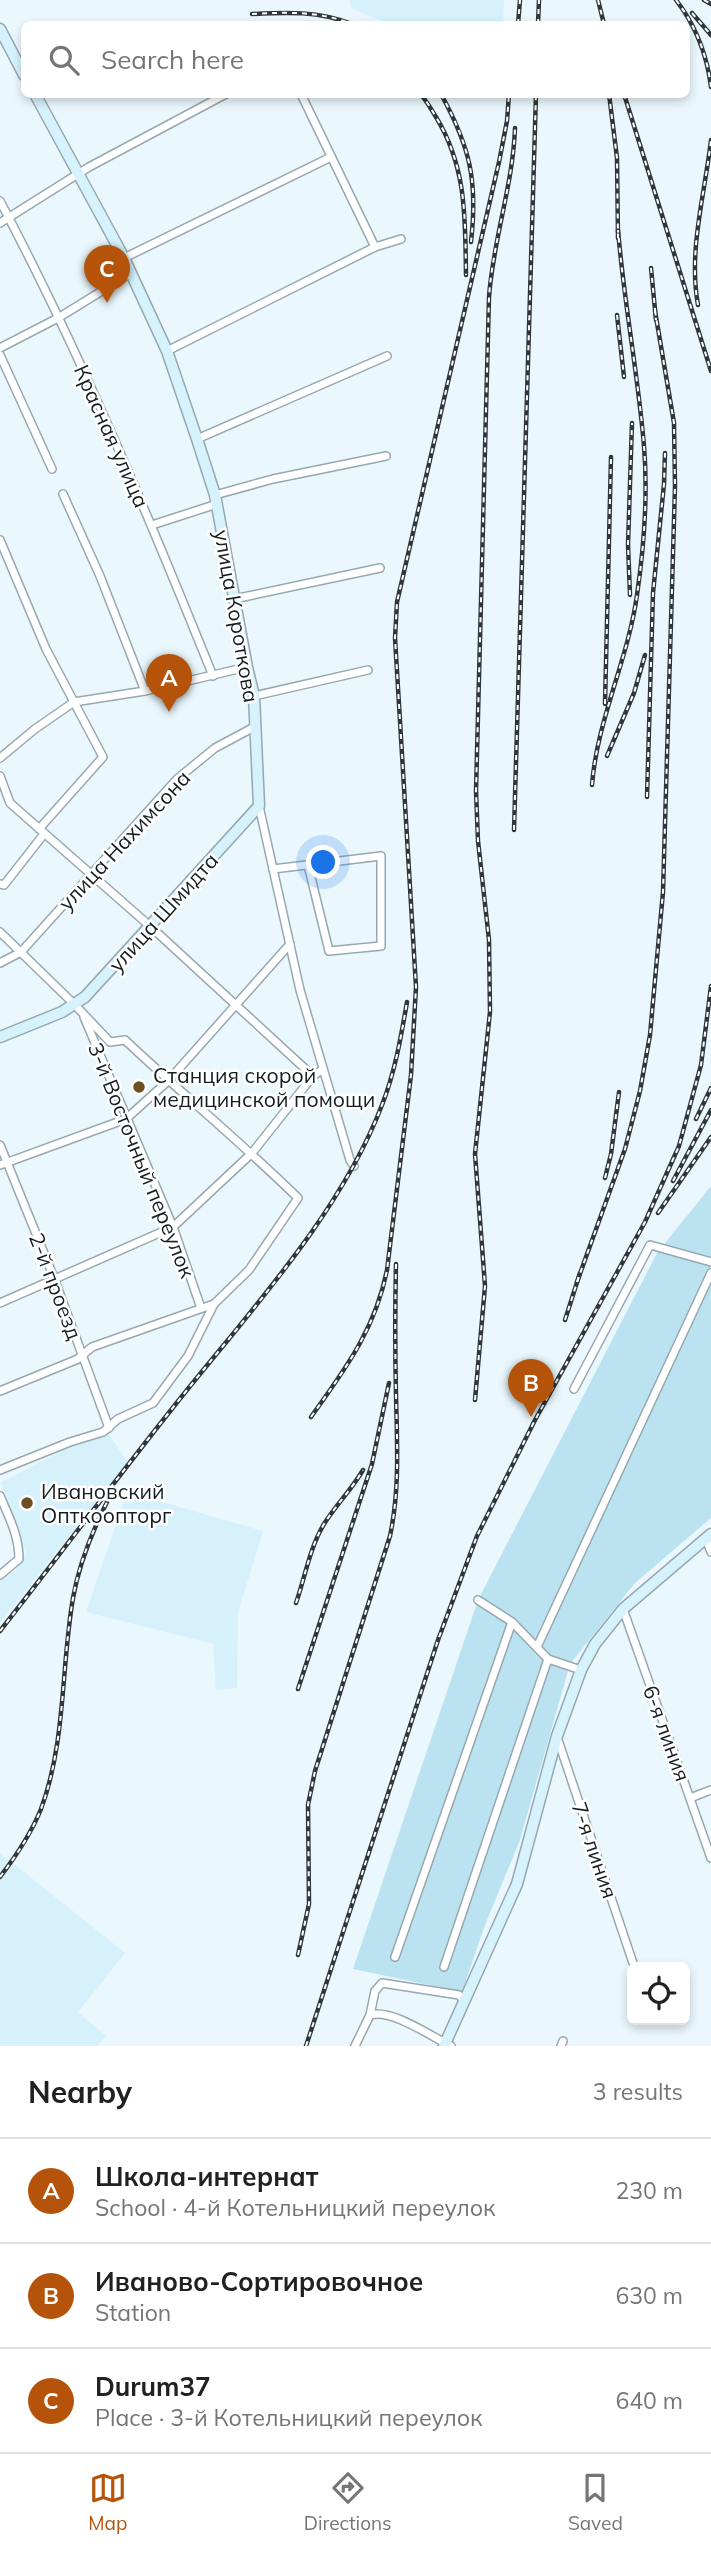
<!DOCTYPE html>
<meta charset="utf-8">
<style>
:root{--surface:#fff;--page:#f2f2f2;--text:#202124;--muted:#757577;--line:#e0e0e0;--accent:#b45309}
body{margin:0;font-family:Mulish,sans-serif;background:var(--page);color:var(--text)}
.controls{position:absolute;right:21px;bottom:21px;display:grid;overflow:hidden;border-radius:10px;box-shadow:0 4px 10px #0003}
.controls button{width:63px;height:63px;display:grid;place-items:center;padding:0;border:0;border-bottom:2px solid var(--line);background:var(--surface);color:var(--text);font:35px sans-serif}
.you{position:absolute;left:324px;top:863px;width:24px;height:24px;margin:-18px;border:5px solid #fff;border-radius:50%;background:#1a73e8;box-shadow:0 0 0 10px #1a73e833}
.badge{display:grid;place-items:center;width:46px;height:46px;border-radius:50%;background:var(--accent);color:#fff;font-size:23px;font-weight:700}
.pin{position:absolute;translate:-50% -58px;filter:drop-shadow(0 2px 4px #0008)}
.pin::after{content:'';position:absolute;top:37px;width:24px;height:21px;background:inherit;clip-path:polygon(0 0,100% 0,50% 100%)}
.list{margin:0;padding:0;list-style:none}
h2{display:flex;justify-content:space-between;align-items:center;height:91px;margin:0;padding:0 28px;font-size:30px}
h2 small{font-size:23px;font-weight:400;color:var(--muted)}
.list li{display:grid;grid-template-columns:46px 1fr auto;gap:21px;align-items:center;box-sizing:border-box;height:105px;padding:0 28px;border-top:2px solid var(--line)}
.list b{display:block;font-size:26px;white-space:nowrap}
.list p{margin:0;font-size:23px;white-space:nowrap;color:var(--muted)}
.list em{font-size:23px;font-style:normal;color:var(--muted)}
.icon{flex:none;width:38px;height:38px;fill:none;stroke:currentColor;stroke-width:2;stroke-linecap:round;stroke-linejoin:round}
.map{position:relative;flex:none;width:711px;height:2046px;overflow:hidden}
.search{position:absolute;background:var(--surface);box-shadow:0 4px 10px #0003;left:21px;right:21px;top:21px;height:77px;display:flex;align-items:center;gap:18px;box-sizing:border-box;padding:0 24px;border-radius:10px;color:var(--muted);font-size:26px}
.sheet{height:406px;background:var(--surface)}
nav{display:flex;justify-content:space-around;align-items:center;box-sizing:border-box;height:98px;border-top:2px solid var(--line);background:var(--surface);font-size:19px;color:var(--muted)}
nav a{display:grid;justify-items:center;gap:4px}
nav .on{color:var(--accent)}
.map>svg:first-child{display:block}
.built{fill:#d6f1fc}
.green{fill:#bbe2f1}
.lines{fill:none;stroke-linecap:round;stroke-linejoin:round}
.street-casing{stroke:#97a8af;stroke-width:10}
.secondary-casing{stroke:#97a8af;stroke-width:13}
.street{stroke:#fff;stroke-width:7}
.secondary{stroke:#d6f2fd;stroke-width:10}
.rail-casing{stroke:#2f373a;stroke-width:4.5}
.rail{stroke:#fff;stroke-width:2;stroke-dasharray:5;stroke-linecap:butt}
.poi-dot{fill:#6d4f23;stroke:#fff;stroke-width:2.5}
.labels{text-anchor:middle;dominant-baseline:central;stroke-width:5;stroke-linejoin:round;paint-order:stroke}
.street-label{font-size:21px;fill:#171e20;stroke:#fff}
.poi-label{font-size:21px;fill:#171e20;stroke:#fff;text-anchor:start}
</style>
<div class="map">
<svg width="711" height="2046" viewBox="0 0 711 2046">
<rect width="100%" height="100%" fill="#eaf8fe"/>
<!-- built -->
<g class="built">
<path d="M 350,0 L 504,0 L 503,24 L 388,24 L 351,8 Z"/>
<path d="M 105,1429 L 128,1462 L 0,1623 L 0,1580 L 16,1570 L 26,1553 L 1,1482 Z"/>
<path d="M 127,1492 L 263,1531 L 238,1613 L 237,1688 L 216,1690 L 213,1644 L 86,1612 Z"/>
<path d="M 0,1853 L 125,1953 L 78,2012 L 106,2036 L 97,2046 L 0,2046 Z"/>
</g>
<!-- green -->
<path class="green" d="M 711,1186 L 711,1518 L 635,1583 L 570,1664 L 520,1840 L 485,1925 L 462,1992 L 353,1969 L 478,1600 L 657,1253 Z"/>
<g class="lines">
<defs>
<g id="street">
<path d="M 301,94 L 375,247"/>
<path d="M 0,201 C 81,354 148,515 213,676"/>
<path d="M 0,223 L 89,167 L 226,94"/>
<path d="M 124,258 L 331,157"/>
<path d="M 0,348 L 58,318 L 131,273"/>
<path d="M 167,351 L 375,247 L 401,239"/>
<path d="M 0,355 L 52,469"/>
<path d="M 197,439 L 387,356"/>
<path d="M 63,494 L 100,576 L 145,691"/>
<path d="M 215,495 L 273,479 L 386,456"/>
<path d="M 152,525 L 217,504"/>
<path d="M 0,540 L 46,649 L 103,757 L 39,829"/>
<path d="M 234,599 L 380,568"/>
<path d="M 254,696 L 368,670"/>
<path d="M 0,758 L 35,729 L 74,702 L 145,691 L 247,667"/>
<path d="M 0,776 L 10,803 L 151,927 L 313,1076"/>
<path d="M 259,806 L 300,990 L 350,1160 L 354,1166"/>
<path d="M 273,869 L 381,856 L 381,946 L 329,951 L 308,865"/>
<path d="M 0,884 L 4,885 L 44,834"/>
<path d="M 0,932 L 75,1005 L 110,1042 L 125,1040 C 182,1094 242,1143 298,1198 L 249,1270 L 214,1304 L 188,1356 L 153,1403 L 118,1419 L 103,1432 L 70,1442 L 0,1470"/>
<path d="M 0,963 L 21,952 L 177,779 L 215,748 L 256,726"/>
<path d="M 84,1017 L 173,1227 L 201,1308"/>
<path d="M 0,1145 L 54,1278 L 109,1428"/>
<path d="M 0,1165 L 126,1119 L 168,1081 L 290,944"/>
<path d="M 0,1303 L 173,1227 L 252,1153 L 313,1076 L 323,1069"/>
<path d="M 574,1389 L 650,1245 L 711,1262"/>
<path d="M 0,1391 L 78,1359 L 92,1347 L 214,1304"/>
<path d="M 0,1496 C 9,1517 19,1536 19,1559 L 0,1575"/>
<path d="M 706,1539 L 711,1552"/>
<path d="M 478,1600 L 512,1622 L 548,1659 L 581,1670"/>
<path d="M 623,1609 L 711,1858"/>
<path d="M 537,1647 L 711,1273"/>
<path d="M 557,1737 L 633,1963"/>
<path d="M 690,1798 L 711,1790"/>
<path d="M 395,1957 L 512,1622"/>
<path d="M 444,1967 L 548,1659"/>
<path d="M 370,2015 C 391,2008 432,2037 451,2046"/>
<path d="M 355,2046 L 370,2015 L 375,1991 L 382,1983 L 459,1995 L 464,2001"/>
<path d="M 561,2046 L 563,2041"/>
</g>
<g id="secondary">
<path d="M 0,29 L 24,75"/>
<path d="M 0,1037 L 62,1012 L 85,997 L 259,806 L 254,696 L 247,667 L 215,495 L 197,439 L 167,351 L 124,258 L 35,94"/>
<path d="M 444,2046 L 517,1884 L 557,1736 L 581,1670 L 595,1644 L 623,1609 L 711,1534"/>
</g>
</defs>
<!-- street casing -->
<use href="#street" class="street-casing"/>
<!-- secondary casing -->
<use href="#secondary" class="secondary-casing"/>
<!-- street -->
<use href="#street" class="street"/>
<!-- secondary -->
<use href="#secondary" class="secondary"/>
<defs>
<g id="rail">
<path d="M 598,0 L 604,24"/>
<path d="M 676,0 C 696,26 707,55 711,87"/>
<path d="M 704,0 L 711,4"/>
<path d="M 692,13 L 711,35"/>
<path d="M 252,14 C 287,12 319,11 352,24"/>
<path d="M 518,24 L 520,0"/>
<path d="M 538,24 L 539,0"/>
<path d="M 420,94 C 427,101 431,109 436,117 C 467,168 465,218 466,275"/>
<path d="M 441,94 C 470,147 478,181 471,242"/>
<path d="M 609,94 L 617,158 L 618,238"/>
<path d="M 624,94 L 711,371"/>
<path d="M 651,268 L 656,320"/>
<path d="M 698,305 C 688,251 705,193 711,140"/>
<path d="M 617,315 L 624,377"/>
<path d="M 630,595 L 628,545 L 632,423"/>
<path d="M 605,704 L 611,457"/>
<path d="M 607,756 L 634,693 L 645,655"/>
<path d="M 592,785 C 597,720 628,660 637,595 C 644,547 648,495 644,446 C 638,374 624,303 618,230"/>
<path d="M 647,797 L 653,593 L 664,484 L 665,453"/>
<path d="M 514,830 L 536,94"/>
<path d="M 696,1119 L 711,1088"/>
<path d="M 605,1178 L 611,1154 L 619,1092"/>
<path d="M 673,1181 L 711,1110"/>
<path d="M 658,1213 L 711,1137"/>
<path d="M 577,1282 L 625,1149 L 640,1091 L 650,1035 L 663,892 L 675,486 L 674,423 L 655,311"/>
<path d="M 565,1320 L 580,1273"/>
<path d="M 475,1400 L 485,1286 L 475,1154 L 490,1012 L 489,940 L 478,841 L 476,791 L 489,297 C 493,240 513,185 515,128"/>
<path d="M 311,1417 C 345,1369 375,1330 387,1270 L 411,1075 L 416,987 L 395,638 L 397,602 L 499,162 L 507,121 L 509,94"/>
<path d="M 296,1603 C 305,1577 310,1547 324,1524 C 336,1505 352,1489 363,1470"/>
<path d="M 0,1631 C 59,1556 116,1479 175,1405 C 248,1313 340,1215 382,1105 C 395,1072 401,1037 407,1002"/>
<path d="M 298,1689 L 372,1464 L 389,1383"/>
<path d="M 0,1877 C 16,1856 31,1834 41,1809 C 66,1742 61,1667 73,1598 C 79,1564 92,1532 107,1502"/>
<path d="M 298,1955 L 309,1904 L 308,1805 L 315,1771 L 390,1536 C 400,1489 397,1442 396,1395 C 395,1351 395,1308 396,1264"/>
<path d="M 306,2046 L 438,1640 L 477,1536 L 535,1420 L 645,1222 L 679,1146 L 701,1065 L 711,986"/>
</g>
</defs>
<!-- rail casing -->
<use href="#rail" class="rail-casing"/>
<!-- rail -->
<use href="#rail" class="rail"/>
</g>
<!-- markers -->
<g class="poi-dot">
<circle cx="139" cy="1087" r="7"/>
<circle cx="27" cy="1503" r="7"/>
</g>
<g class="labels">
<!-- street labels -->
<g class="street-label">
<text transform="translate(112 436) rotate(66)">Красная улица</text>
<text transform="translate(237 616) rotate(80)">улица Короткова</text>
<text transform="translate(124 840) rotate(-47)">улица Нахимсона</text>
<text transform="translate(163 912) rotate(-48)">улица Шмидта</text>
<text transform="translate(142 1160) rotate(68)">3-й Восточный переулок</text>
<text transform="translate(56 1286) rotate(69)">2-й проезд</text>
<text transform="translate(667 1733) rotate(70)">6-я линия</text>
<text transform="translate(595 1850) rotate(71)">7-я линия</text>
</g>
<!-- poi labels -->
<g class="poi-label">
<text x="153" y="1075">Станция скорой<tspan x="153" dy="24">медицинской помощи</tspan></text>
<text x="41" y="1491">Ивановский<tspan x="41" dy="24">Опткоопторг</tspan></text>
</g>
</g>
</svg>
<div class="controls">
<button><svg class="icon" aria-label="locate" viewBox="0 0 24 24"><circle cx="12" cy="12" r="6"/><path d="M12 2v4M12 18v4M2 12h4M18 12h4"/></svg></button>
</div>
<div class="you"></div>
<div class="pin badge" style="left:169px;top:712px">A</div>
<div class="pin badge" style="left:531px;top:1417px">B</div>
<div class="pin badge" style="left:107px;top:303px">C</div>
<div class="search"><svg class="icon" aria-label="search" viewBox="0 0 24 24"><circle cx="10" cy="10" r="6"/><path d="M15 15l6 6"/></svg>Search here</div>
</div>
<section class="sheet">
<h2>Nearby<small>3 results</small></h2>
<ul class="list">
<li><span class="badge">A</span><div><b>Школа-интернат</b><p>School · 4-й Котельницкий переулок</p></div><em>230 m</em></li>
<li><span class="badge">B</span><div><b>Иваново-Сортировочное</b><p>Station</p></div><em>630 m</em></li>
<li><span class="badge">C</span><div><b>Durum37</b><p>Place · 3-й Котельницкий переулок</p></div><em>640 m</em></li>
</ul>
</section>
<nav>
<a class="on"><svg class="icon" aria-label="map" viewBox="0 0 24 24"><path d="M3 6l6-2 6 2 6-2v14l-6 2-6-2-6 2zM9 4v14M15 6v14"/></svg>Map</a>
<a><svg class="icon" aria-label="directions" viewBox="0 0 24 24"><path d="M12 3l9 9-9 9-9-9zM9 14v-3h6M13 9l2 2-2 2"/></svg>Directions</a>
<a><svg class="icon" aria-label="saved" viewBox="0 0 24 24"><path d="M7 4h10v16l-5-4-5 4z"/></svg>Saved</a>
</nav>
